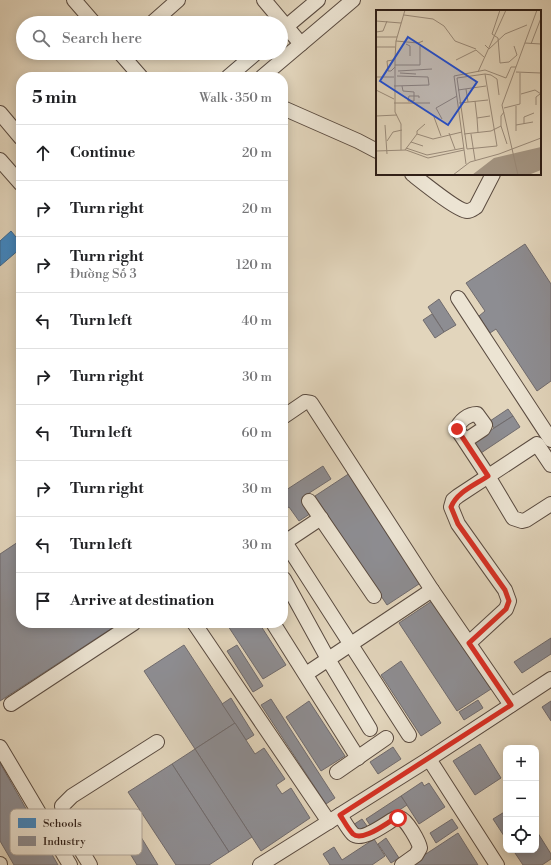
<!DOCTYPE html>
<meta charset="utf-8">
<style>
:root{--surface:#fff;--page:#f6f6f6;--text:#202124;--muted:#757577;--line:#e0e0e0}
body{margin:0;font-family:"Libre Bodoni",serif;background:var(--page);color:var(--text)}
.controls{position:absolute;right:12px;bottom:12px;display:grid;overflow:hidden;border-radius:8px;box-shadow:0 2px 10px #0003}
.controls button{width:36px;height:36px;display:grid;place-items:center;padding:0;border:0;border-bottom:1px solid var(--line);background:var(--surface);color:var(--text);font:20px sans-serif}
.stop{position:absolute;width:12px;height:12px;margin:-9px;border:3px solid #d93025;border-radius:50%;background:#fff}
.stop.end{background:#d93025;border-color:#fff;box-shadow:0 1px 4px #0008}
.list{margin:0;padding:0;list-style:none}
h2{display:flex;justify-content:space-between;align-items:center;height:52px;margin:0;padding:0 16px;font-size:17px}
h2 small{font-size:13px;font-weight:400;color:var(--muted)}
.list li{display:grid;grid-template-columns:26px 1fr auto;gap:12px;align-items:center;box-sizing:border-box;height:56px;padding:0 16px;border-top:1px solid var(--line)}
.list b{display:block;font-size:15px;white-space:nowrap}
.list p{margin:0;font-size:13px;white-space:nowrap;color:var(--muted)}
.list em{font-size:13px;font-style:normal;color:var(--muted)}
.icon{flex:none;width:22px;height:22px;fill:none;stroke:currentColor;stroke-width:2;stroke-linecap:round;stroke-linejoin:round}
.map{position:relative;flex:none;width:551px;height:865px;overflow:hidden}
.search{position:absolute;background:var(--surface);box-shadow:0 2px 10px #0003;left:16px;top:16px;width:272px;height:44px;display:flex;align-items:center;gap:10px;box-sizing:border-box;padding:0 14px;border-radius:22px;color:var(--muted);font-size:15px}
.panel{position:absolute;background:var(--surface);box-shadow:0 2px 10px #0003;left:16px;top:72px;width:272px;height:556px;border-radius:16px}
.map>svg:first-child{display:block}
.schools{fill:#3f88c5;stroke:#3a6890}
.industry{fill:#8d8d92;stroke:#706b6d}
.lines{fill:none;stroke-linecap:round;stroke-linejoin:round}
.minor-casing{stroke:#5a4b40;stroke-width:16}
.minor{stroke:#ece4d3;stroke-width:14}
.route{stroke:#d93025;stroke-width:5}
.inset-road{fill:none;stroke:#9a8b7a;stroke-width:1}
.view{fill:#1d4ed8;fill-opacity:0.15;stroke:#1d4ed8;stroke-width:2}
.inset-edge{fill:none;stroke:#2d1d16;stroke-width:2}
.key{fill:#ece4d3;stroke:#b3a89a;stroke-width:1}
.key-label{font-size:11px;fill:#2d1d16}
</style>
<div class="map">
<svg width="551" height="865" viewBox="0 0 551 865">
<rect width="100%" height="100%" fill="#e2d5bc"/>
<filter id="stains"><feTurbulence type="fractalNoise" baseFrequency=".005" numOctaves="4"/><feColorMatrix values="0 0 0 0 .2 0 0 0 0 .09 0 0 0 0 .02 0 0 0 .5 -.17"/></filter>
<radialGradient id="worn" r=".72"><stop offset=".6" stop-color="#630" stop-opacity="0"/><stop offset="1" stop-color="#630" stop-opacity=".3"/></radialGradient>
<!-- schools -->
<path class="schools" d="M 11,231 L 21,243 L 21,248 L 0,266 L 0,241 Z"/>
<!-- industry -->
<g class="industry">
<path d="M 525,244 L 551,284 L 551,381 L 537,391 L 496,329 L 490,333 L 479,316 L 485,311 L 466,283 Z"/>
<path d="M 439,299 L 456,325 L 444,332 L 428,307 Z"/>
<path d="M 432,314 L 444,332 L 435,338 L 423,320 Z"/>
<path d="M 508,409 L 513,416 L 494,428 L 490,421 Z"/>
<path d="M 513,416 L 520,427 L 478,455 L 471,443 Z"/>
<path d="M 323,466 L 331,479 L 303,497 L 313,512 L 299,521 L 289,507 L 283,511 L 283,492 Z"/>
<path d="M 350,473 L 422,582 L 387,605 L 315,496 Z"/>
<path d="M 21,540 L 21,623 L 120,623 L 0,701 L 0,554 Z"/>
<path d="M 432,601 L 491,689 L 457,711 L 399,623 Z"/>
<path d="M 226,623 L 259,623 L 286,665 L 263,679 Z"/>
<path d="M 551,638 L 551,654 L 522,673 L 514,662 Z"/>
<path d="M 184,645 L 235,723 L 195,749 L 144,671 Z"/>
<path d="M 237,645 L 263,686 L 253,692 L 227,651 Z"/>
<path d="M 401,661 L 441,723 L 421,736 L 381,675 Z"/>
<path d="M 231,698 L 254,735 L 246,740 L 222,704 Z"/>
<path d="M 271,699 L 335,798 L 326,804 L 261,705 Z"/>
<path d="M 478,700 L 483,708 L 464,720 L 459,712 Z"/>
<path d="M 309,701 L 345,756 L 321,771 L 286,717 Z"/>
<path d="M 551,701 L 551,721 L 542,707 Z"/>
<path d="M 235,723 L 255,754 L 264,748 L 285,779 L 276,785 L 282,794 L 291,788 L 310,818 L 261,851 L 195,749 Z"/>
<path d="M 480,744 L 501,778 L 475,795 L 453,761 Z"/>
<path d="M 393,747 L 401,759 L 378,774 L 370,762 Z"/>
<path d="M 195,749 L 252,837 L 229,852 L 172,764 Z"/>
<path d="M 0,763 L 58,865 L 14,865 L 0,841 Z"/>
<path d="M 172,764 L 229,852 L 209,865 L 176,865 L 128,792 Z"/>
<path d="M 422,782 L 424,786 L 429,783 L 445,807 L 419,824 L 401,796 Z"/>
<path d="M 401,796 L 407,805 L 372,828 L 366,819 Z"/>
<path d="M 506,811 L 506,839 L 493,819 Z"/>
<path d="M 362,819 L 367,826 L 358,832 L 353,825 Z"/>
<path d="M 452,819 L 458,828 L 436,843 L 430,833 Z"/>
<path d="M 536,830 L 551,854 L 551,859 L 542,865 L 523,865 L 513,850 L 536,850 Z"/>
<path d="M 458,833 L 478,865 L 409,865 Z"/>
<path d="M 141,837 L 158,865 L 137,865 L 126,847 Z"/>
<path d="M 386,838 L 399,858 L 391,863 L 378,844 Z"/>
<path d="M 374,839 L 385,856 L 372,865 L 330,865 L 323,854 L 334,847 L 342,860 Z"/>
</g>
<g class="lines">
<defs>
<g id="minor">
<path d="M 74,0 L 94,23"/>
<path d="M 264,0 L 301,44"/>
<path d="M 152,23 L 178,0"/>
<path d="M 281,31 L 318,0"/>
<path d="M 120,53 L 141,77"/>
<path d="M 228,77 L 256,53"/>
<path d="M 262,77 L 353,0"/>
<path d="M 283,108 L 358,141 L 377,151"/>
<path d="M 0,113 L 21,138"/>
<path d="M 0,160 L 21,184"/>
<path d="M 412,174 C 421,181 458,211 467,211 C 471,211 473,209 476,207 L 493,174"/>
<path d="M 458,298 L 551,440"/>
<path d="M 283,417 L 305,402 L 311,403 L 432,590 L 511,705"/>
<path d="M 465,441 L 483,429 L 485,425 L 477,414 C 468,414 459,421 457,429 L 488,476 L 513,518 L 522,521 L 526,520 L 551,504"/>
<path d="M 309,501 L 374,596"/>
<path d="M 283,539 L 409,735"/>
<path d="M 285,542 L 321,518"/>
<path d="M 284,579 L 328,659 L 370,729"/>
<path d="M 194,623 L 329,822"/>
<path d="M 273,623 L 358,758"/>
<path d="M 469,643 L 506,609 L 509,601 L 505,590 L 458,524 L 451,507 L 453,500 L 458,496 L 537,444 L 551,465"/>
<path d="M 306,674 L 432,590"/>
<path d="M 11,704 L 134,623"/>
<path d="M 0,747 L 70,865"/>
<path d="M 429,759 L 497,865"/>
<path d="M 337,772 L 386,738"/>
<path d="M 340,815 C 344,821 348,829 353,834 C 362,842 385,824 394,819 C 396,818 397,817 400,818 C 407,820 419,842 420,848 L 416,855 L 402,865"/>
<path d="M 0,864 L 0,865"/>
<path d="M 90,865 C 79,846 65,828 62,806 L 72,796 L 157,742"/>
<path d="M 260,865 L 429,759 L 551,679"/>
</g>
</defs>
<!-- minor casing -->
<use href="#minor" class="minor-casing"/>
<!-- minor -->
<use href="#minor" class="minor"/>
</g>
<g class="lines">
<!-- route -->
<path class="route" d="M 398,818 L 394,819 C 385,824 362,842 353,834 C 348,829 344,821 340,815 L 511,705 L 469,643 L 506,609 L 509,601 L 505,590 L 458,524 L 451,507 C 457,492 475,485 488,476 L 457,429"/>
</g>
<!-- overview -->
<g transform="translate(376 10)">
<rect width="165" height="165" fill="#e2d5bc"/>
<path d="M 165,137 L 165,160 L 155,164 L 96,165 L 118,148 Z" fill="#a49684"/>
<path class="inset-road" d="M 124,0 L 116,24 L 122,28 L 124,53 L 133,52 L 141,45 L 138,36M 28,5 L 57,9 L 68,16 L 79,31 L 100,39M 0,11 L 25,13M 0,22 L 7,21 L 11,11M 0,27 L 21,27M 20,31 L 42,33 L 47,31M 149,33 L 165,34M 30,34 L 34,36 L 34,46M 155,34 L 165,8M 109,35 L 113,39 L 129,24 L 151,15M 0,37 L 19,37M 17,50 L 11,51 L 12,61 L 15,61 L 19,57M 80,50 L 100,40 L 108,47M 19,55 L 44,55 L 44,36M 22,61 L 56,59M 102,62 L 130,0M 140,62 L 165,63M 24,63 L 40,64M 109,64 L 121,136 L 91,139 L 81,68 L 109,64 L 115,65 L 121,69 L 123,85M 0,67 L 18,67M 18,76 L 53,75 L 52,67 L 21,66M 26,76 L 27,81 L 38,82 L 38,91 L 32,91 L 33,86 L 43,86 L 43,88M 90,79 L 92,92M 0,80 L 18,89M 82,80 L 110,76M 145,84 L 159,80 L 165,84M 99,91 L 101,108 L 114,106M 18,93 L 54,93M 83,93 L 112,90M 160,95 L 160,87 L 164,84M 128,98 L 144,94 L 144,63M 0,106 L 21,105M 58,107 L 65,126M 101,108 L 102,123M 66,109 L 60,98 L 81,86M 148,114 L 148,107 L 158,103M 9,115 L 11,144M 140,115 L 157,112M 125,116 L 131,134M 140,121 L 140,96M 73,123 L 79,139M 41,124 L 41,121 L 49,114M 88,124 L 115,121 L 125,116 L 125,106 L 128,102M 95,124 L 99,150M 11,131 L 17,122 L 26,120M 35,132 L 47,136M 30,138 L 51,145 L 88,138M 25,140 L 25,114 L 19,102 L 19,48 L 20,31 L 29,0M 29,140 L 41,124 L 57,129 L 86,122M 0,141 L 30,140 L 52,148 L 88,140M 90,154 L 78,66 L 109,60 L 130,68 L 135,57 L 140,57M 77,165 L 94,152 L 123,144 L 165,128M 142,165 L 126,95 L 161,0"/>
<path class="view" d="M 32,27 L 101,72 L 72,115 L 4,71 Z"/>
<rect width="165" height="165" class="inset-edge"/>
</g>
<!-- legend -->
<rect x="10" y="809" width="132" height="46" rx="6" class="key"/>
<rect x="18" y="818" width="18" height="10" fill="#3f88c5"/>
<rect x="18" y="836" width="18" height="10" fill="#8d8d92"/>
<g class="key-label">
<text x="43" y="827">Schools</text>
<text x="43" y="845">Industry</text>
</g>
<rect width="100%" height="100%" filter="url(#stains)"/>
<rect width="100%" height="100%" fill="url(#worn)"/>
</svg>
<div class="controls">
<button>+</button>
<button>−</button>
<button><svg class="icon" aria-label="locate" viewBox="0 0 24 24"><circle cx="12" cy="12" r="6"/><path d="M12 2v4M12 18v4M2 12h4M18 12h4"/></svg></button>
</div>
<div class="stop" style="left:398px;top:818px"></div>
<div class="stop end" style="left:457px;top:429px"></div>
<div class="search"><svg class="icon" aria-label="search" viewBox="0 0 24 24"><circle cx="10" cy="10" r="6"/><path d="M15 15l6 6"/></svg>Search here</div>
<section class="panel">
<h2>5 min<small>Walk · 350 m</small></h2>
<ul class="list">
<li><svg class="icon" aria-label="ahead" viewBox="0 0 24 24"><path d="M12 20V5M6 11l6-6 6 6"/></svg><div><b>Continue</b></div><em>20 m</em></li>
<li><svg class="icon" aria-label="right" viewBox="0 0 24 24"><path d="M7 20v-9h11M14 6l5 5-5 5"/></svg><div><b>Turn right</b></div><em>20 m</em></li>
<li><svg class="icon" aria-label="right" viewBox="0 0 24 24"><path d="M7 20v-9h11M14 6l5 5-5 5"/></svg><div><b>Turn right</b><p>Đường Số 3</p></div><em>120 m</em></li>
<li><svg class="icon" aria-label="left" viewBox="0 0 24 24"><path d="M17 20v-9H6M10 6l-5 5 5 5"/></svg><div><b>Turn left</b></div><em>40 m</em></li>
<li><svg class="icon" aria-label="right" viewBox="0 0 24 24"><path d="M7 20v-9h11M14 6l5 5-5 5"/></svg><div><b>Turn right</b></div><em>30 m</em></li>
<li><svg class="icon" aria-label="left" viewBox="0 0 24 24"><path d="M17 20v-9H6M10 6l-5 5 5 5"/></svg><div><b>Turn left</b></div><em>60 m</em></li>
<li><svg class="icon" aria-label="right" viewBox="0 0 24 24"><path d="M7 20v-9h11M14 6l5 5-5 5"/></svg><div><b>Turn right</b></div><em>30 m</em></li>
<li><svg class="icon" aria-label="left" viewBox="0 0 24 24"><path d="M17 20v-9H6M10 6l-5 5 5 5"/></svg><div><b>Turn left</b></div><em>30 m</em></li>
<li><svg class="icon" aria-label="arrive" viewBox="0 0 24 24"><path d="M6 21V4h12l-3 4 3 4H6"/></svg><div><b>Arrive at destination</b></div></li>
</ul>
</section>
</div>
